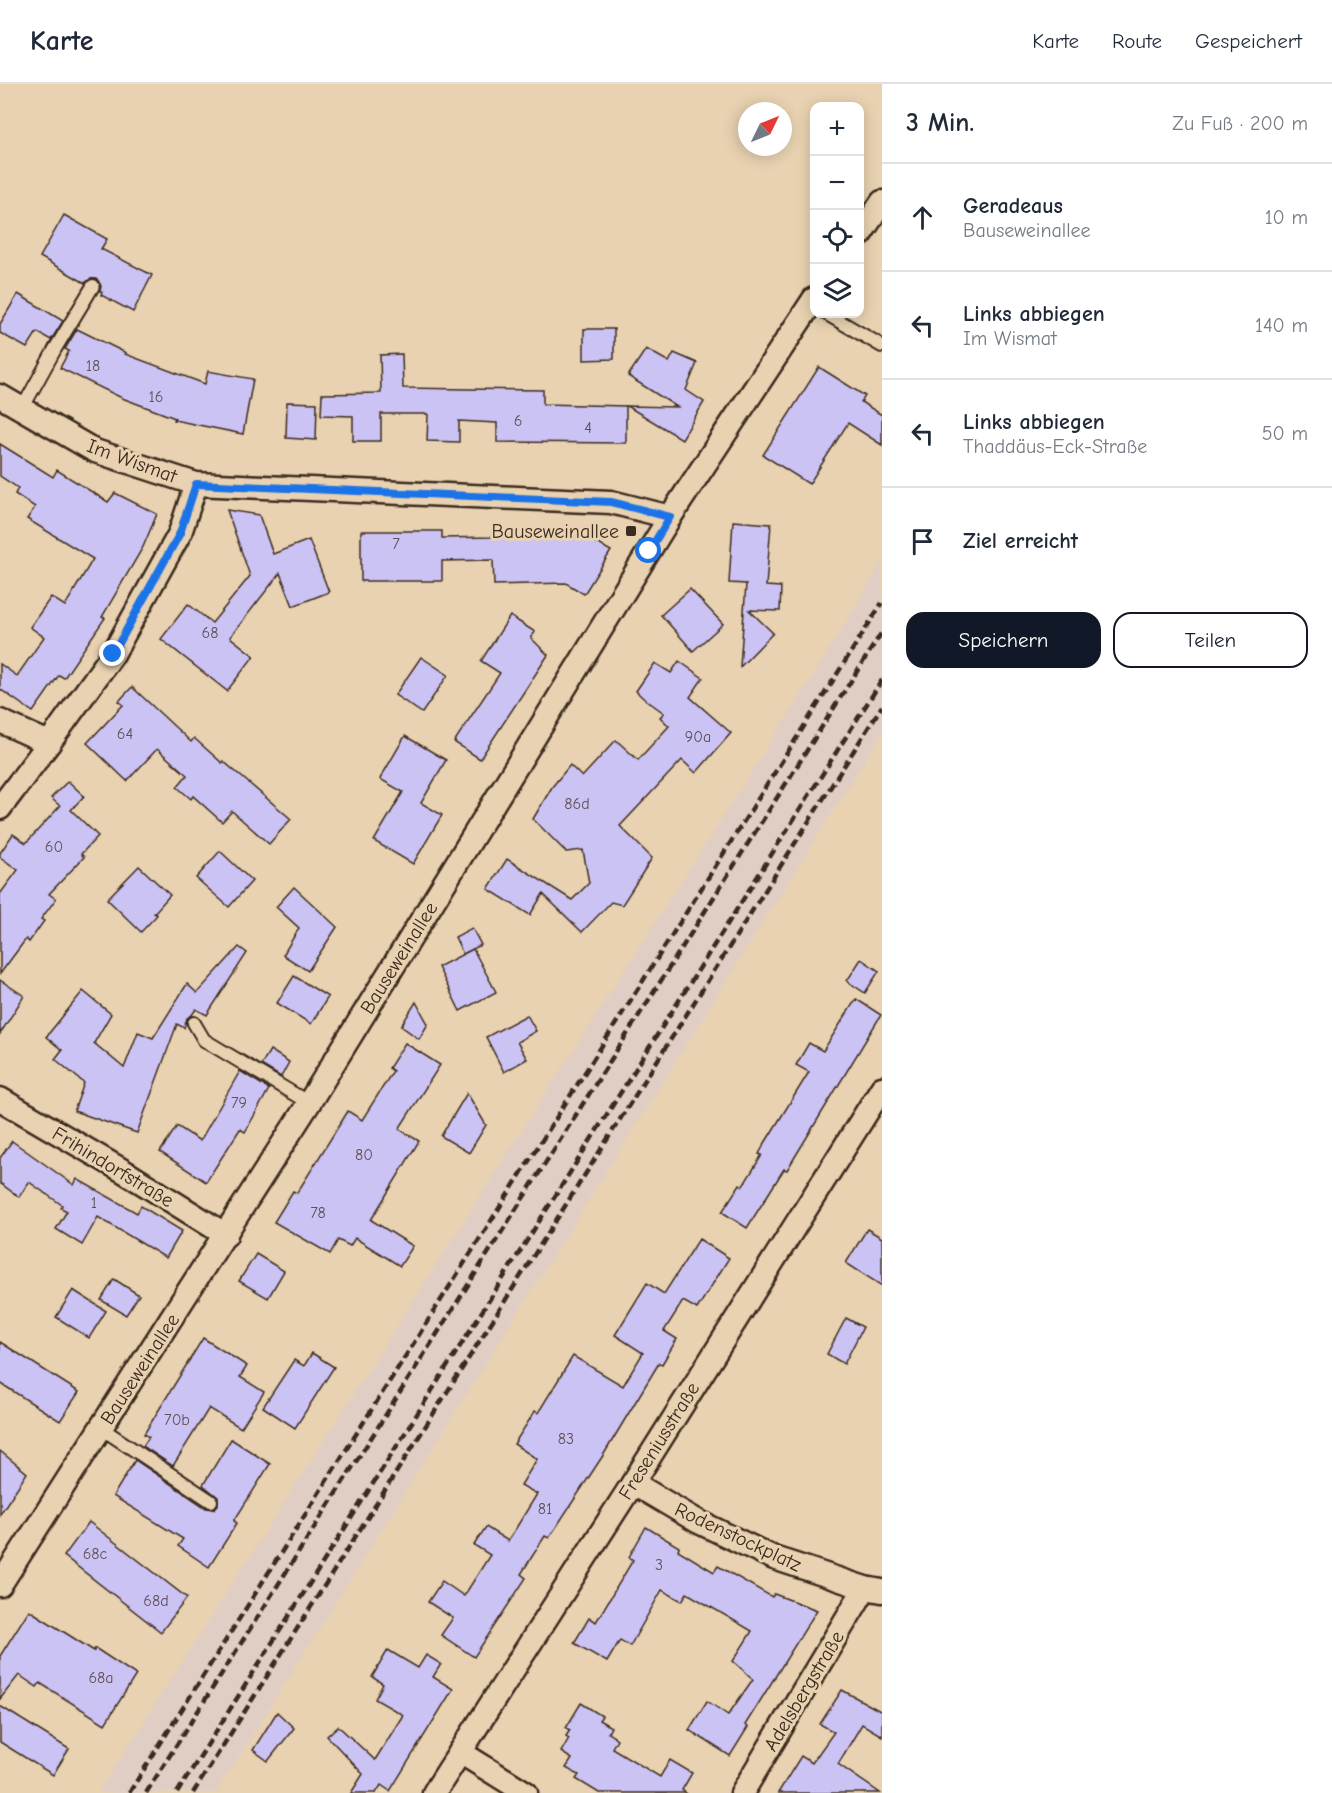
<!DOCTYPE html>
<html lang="de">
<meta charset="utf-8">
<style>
:root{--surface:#fff;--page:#f2f2f3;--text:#1f2937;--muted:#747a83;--line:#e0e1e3;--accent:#111827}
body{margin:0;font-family:"Comic Neue",sans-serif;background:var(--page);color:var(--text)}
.controls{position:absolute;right:18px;top:18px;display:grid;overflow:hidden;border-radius:12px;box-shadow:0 3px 15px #0003}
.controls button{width:54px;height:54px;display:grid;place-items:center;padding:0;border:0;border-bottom:2px solid var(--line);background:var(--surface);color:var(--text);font:30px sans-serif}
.compass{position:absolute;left:738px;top:18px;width:54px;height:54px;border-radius:50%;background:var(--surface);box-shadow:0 3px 15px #0003;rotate:47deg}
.stop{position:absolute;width:18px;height:18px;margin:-14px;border:4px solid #1a73e8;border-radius:50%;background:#fff}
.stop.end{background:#1a73e8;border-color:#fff;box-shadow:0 2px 6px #0008}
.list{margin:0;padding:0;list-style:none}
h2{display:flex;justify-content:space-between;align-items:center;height:78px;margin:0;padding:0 24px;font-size:26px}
h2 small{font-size:20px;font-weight:400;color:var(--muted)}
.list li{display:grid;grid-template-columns:39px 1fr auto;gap:18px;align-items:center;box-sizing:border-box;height:108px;padding:0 24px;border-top:2px solid var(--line)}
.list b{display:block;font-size:22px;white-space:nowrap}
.list p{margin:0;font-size:20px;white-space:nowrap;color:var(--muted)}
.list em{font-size:20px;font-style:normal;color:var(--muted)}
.actions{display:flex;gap:12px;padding:18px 24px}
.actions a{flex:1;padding:14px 0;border:2px solid var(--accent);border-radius:18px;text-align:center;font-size:21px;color:var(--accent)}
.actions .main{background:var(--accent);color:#fff}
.icon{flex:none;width:33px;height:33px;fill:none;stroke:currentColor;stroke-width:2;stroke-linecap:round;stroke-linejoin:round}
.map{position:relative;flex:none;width:882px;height:1709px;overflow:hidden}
header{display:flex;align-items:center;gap:36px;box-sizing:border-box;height:84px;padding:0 30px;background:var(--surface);border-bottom:2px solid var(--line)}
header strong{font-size:28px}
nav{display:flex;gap:33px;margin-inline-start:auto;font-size:21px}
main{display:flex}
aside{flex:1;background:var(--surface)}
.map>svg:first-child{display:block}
.built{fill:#e0cec5}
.building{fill:#ccc3f5;stroke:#3b2a1e;stroke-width:1.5}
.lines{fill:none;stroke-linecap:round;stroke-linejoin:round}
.lane-casing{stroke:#3b2a1e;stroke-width:16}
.street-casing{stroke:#3b2a1e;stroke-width:27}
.lane{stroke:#e8d2b1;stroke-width:12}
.street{stroke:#e8d2b1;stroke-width:22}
.rail{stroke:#3b2a1e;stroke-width:4.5;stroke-dasharray:9 4.5;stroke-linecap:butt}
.route{stroke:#1a73e8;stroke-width:8}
.poi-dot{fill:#3b2a1e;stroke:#e8d2b1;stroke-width:2}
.labels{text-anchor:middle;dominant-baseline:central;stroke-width:6;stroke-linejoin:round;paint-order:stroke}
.number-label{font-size:16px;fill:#5f5054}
.street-label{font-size:20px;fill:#3b2a1e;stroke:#e8d2b1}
.poi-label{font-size:20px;fill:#3b2a1e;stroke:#e8d2b1;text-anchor:end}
</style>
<header>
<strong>Karte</strong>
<nav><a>Karte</a><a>Route</a><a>Gespeichert</a></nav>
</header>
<main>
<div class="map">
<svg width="882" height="1709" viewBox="0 0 882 1709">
<rect width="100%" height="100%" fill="#e8d2b1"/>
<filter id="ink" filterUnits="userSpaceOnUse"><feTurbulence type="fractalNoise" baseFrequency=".0167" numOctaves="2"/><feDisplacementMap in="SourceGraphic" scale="12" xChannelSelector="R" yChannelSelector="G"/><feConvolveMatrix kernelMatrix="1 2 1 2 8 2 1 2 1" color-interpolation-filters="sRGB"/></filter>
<g filter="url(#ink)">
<!-- built -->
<path class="built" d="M 882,478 L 882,649 L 216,1709 L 98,1709 L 816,587 Z"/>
<!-- building -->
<g class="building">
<path d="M 64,131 L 107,155 L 101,165 L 152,191 L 133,228 L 101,211 L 102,208 L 100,207 L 101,202 L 97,195 L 90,195 L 85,199 L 40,173 Z"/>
<path d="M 18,210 L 63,237 L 51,256 L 37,248 L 27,264 L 0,249 L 0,240 Z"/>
<path d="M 77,245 L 126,269 L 125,270 L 205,300 L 208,287 L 253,295 L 243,350 L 174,336 L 175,334 L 122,314 L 60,284 L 69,267 L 65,265 Z"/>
<path d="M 584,245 L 614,245 L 614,275 L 584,276 Z"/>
<path d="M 646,265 L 669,278 L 674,269 L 697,279 L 686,306 L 704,318 L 682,355 L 627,322 L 677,323 L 628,292 Z"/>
<path d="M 402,270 L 403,304 L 543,306 L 543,320 L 626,322 L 626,359 L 497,358 L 497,339 L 459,337 L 459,358 L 427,357 L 428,330 L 381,330 L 381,357 L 353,357 L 353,332 L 321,331 L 322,310 L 381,309 L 380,271 Z"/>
<path d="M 819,283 L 865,312 L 861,318 L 882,331 L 882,361 L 848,339 L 809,400 L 763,371 Z"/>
<path d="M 287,318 L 317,319 L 316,356 L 286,354 Z"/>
<path d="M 0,360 L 53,393 L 57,386 L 108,418 L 115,409 L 157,430 L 143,463 L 102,533 L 105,534 L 64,594 L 59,591 L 33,628 L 0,605 L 0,580 L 17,592 L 44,553 L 30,543 L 51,513 L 65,522 L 93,475 L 27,435 L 35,423 L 15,410 L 18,404 L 0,392 Z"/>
<path d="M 227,426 L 259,431 L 273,470 L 309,456 L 329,508 L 293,522 L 280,489 L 230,553 L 254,572 L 227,607 L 161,555 L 188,520 L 212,539 L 250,492 Z"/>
<path d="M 733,437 L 771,440 L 766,502 L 781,503 L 780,527 L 749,526 L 773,549 L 740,583 L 746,500 L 729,499 Z"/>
<path d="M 361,447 L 442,447 L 442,454 L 492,453 L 492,448 L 535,447 L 579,449 L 611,467 L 584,510 L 566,499 L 494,501 L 493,476 L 442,477 L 442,497 L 361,497 Z"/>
<path d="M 690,505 L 723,540 L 693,567 L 661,531 Z"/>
<path d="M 510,532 L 535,548 L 531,554 L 548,571 L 480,675 L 454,658 L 500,589 L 481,577 Z"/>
<path d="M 421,573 L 448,591 L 422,629 L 395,611 Z"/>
<path d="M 679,577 L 703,594 L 690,613 L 731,649 L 696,689 L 682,676 L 620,742 L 652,774 L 622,821 L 611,818 L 582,848 L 543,810 L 530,831 L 488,805 L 507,775 L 572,816 L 589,799 L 583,766 L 566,768 L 533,735 L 552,703 L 570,681 L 582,693 L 616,656 L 638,676 L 669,642 L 660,633 L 664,629 L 642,613 L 636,607 L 655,579 L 671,589 Z"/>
<path d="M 132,603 L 191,658 L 194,654 L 222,679 L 223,677 L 291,735 L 269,760 L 232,727 L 222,738 L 193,712 L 191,715 L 177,703 L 187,691 L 157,665 L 127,697 L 87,659 L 123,621 L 119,617 Z"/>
<path d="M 405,652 L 446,676 L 421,719 L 442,731 L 413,780 L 374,757 L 403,708 L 380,695 Z"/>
<path d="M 68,697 L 84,712 L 71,726 L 98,752 L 81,770 L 84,773 L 49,810 L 56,815 L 41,835 L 44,837 L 29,858 L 26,855 L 0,890 L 0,810 L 18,786 L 0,773 L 0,769 L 13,750 L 26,759 L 60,722 L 51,714 Z"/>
<path d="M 220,767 L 252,797 L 229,823 L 196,794 Z"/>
<path d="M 139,782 L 170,811 L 154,829 L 157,831 L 141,848 L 107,815 Z"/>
<path d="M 294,803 L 337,843 L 308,887 L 283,871 L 299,844 L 276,823 Z"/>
<path d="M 472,844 L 481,861 L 463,870 L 455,853 Z"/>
<path d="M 239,863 L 247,869 L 207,931 L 196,925 L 192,931 L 187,934 L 184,944 L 177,940 L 137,1049 L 74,1027 L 84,999 L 55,975 L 62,966 L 46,953 L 83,907 L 111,930 L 94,959 L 124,984 L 138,948 L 153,954 L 187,900 L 197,909 Z"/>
<path d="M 473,865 L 496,908 L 460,927 L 438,883 Z"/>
<path d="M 861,875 L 879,887 L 865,909 L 847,897 Z"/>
<path d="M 294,892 L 328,913 L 311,940 L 277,919 Z"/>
<path d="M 0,896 L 24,912 L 0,950 Z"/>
<path d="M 856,915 L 881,931 L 787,1086 L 784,1085 L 747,1144 L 722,1128 L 740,1100 L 743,1102 L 762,1071 L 759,1070 L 765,1059 L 809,988 L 796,981 L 809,959 L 823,967 Z"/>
<path d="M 416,918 L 428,940 L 419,955 L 401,942 Z"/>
<path d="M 527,931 L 536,947 L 517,958 L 527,975 L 504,988 L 486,953 Z"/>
<path d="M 405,959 L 440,981 L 399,1045 L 419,1057 L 371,1136 L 413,1162 L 400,1182 L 355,1154 L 350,1162 L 338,1156 L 330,1170 L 274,1138 L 293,1107 L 297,1109 L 348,1027 L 362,1036 L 393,987 L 389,984 Z"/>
<path d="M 270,966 L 289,978 L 281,993 L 261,981 Z"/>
<path d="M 240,987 L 269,1005 L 245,1048 L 240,1045 L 206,1098 L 160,1068 L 177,1042 L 200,1057 Z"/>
<path d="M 467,1009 L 486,1041 L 469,1069 L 441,1052 Z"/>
<path d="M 12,1057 L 74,1101 L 77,1095 L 137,1129 L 141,1122 L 182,1147 L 166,1174 L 98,1133 L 82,1161 L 56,1145 L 67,1127 L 61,1124 L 62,1121 L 29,1098 L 19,1113 L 0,1099 L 0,1074 Z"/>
<path d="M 867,1145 L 882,1154 L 882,1202 L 846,1179 Z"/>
<path d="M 699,1155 L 729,1174 L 697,1225 L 683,1217 L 664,1247 L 677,1255 L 662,1280 L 659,1279 L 604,1370 L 549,1454 L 545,1452 L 521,1490 L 526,1494 L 474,1573 L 441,1551 L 453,1534 L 428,1518 L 442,1497 L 464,1512 L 490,1471 L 474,1461 L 486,1443 L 508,1457 L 537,1410 L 521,1401 L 537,1375 L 514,1360 L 535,1327 L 538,1329 L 573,1272 L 623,1302 L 643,1269 L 615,1251 L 647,1199 L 664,1210 Z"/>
<path d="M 256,1170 L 284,1187 L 268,1214 L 239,1197 Z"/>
<path d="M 114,1195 L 139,1211 L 126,1231 L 101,1216 Z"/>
<path d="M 73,1206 L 106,1227 L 89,1254 L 56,1233 Z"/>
<path d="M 846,1234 L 863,1243 L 844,1280 L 827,1270 Z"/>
<path d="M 203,1254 L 247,1282 L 240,1293 L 264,1308 L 241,1344 L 209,1324 L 173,1382 L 143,1362 L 149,1353 L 144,1350 Z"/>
<path d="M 0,1258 L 79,1308 L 60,1337 L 0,1299 Z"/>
<path d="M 312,1269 L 334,1283 L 295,1344 L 263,1323 L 294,1276 L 304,1282 Z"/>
<path d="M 231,1355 L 270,1380 L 234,1437 L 237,1439 L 209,1483 L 178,1462 L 183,1455 L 113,1412 L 135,1376 L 206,1424 L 214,1425 L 218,1421 L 218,1413 L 203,1401 Z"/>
<path d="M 0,1367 L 27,1389 L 0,1430 Z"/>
<path d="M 89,1438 L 187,1514 L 161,1548 L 64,1472 Z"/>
<path d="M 646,1443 L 679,1463 L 678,1466 L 714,1488 L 718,1482 L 772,1513 L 774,1510 L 817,1526 L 745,1641 L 748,1643 L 730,1672 L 689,1646 L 707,1617 L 728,1631 L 753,1595 L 733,1577 L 752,1547 L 687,1509 L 682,1517 L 662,1506 L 630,1562 L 620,1556 L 607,1578 L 574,1559 L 589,1534 L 596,1538 L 633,1476 L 629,1473 Z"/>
<path d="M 29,1526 L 94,1567 L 95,1564 L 136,1591 L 105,1640 L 40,1599 L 37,1603 L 19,1591 L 0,1615 L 0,1572 Z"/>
<path d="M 388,1566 L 418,1584 L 426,1571 L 441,1580 L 433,1593 L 453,1605 L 390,1707 L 381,1701 L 376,1709 L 351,1709 L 363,1690 L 327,1652 L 338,1642 L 375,1676 L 403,1631 L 375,1615 L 383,1600 L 372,1593 Z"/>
<path d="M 842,1606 L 882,1628 L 882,1652 L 862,1640 L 838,1680 L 880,1709 L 778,1709 L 801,1672 L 812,1679 L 834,1648 L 820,1640 Z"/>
<path d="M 581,1619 L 602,1632 L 599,1636 L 611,1643 L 608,1649 L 617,1655 L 612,1664 L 660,1693 L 670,1676 L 692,1689 L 682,1706 L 686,1709 L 599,1709 L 576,1695 L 579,1691 L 566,1684 L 572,1675 L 561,1668 L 569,1654 L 566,1652 L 570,1646 L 566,1644 Z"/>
<path d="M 0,1622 L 69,1665 L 53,1691 L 0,1658 Z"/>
<path d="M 277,1628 L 294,1644 L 268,1677 L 253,1666 Z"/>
</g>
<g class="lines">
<defs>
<g id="lane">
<path d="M 827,230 L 882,262"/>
<path d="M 22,325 L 55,265 L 93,202"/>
<path d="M 194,939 L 204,956 L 309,1019"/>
<path d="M 101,1344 L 211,1417"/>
</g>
<g id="street">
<path d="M 860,151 L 882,118"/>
<path d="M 0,312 L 95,367 L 196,400 L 611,418 L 670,433"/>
<path d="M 0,637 L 49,659"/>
<path d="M 0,724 L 49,659 L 113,570 L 180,449 L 196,400"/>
<path d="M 0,1015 L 125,1088 L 226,1151"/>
<path d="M 633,1399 L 697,1437 L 774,1474 L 865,1504 L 882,1507"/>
<path d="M 0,1501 L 309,1019 L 670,433 L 814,215"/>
<path d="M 460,1668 L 526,1709"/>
<path d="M 434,1709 L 633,1399 L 882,1004"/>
<path d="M 742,1709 L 865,1504"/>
</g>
</defs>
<!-- lane casing -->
<use href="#lane" class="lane-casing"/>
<!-- street casing -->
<use href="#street" class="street-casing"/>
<!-- lane -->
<use href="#lane" class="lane"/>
<!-- street -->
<use href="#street" class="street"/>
<!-- rail -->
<g class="rail">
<path d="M 129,1709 L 882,519"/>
<path d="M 146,1709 L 882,548"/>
<path d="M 177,1709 L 882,596"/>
<path d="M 193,1709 L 882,622"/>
</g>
</g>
</g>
<g class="lines" filter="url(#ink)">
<!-- route -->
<path class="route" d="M 113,570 L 180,449 L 196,400 L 611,418 L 670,433 L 649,467"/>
</g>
<!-- markers -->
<rect class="poi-dot" x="625" y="441" width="12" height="12" rx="3"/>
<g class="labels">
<!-- number labels -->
<g class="number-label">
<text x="93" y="282">18</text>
<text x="156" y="313">16</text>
<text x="518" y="337">6</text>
<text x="588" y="344">4</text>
<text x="396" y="460">7</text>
<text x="210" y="549">68</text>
<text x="125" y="650">64</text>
<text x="698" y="653">90a</text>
<text x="577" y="720">86d</text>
<text x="54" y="763">60</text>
<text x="239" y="1019">79</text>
<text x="364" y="1071">80</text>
<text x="94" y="1119">1</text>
<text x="318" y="1129">78</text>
<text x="177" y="1336">70b</text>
<text x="566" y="1355">83</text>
<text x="545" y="1425">81</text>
<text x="95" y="1470">68c</text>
<text x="659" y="1481">3</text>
<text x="156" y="1517">68d</text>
<text x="101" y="1594">68a</text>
</g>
<!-- street labels -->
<g class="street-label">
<text transform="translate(132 377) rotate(20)">Im Wismat</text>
<text transform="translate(399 874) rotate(-58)">Bauseweinallee</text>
<text transform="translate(113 1083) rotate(31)">Frihindorfstraße</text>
<text transform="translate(140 1285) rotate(-57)">Bauseweinallee</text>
<text transform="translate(659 1357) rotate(-58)">Freseniusstraße</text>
<text transform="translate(738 1453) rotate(25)">Rodenstockplatz</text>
<text transform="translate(804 1607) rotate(-59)">Adelsbergstraße</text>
</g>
<!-- poi labels -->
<g class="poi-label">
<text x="619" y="447">Bauseweinallee</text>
</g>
</g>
</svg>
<div class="controls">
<button>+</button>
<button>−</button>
<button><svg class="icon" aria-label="locate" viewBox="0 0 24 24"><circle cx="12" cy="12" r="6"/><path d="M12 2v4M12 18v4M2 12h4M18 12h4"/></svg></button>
<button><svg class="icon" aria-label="layers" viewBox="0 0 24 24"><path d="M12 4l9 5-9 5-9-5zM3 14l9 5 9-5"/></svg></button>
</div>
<svg class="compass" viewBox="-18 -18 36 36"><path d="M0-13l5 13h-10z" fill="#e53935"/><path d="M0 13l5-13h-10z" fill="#747a83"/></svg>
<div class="stop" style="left:649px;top:467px"></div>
<div class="stop end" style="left:113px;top:570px"></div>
</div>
<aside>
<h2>3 Min.<small>Zu Fuß · 200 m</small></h2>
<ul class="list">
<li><svg class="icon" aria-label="ahead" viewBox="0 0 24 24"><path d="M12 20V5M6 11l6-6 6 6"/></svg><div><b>Geradeaus</b><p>Bauseweinallee</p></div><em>10 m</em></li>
<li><svg class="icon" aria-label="left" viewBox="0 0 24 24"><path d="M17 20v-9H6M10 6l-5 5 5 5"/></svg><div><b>Links abbiegen</b><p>Im Wismat</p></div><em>140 m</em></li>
<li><svg class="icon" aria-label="left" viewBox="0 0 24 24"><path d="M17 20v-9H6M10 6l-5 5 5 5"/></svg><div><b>Links abbiegen</b><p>Thaddäus-Eck-Straße</p></div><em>50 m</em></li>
<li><svg class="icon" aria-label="arrive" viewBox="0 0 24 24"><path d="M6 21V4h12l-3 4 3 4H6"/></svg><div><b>Ziel erreicht</b></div></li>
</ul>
<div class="actions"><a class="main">Speichern</a><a>Teilen</a></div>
</aside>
</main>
